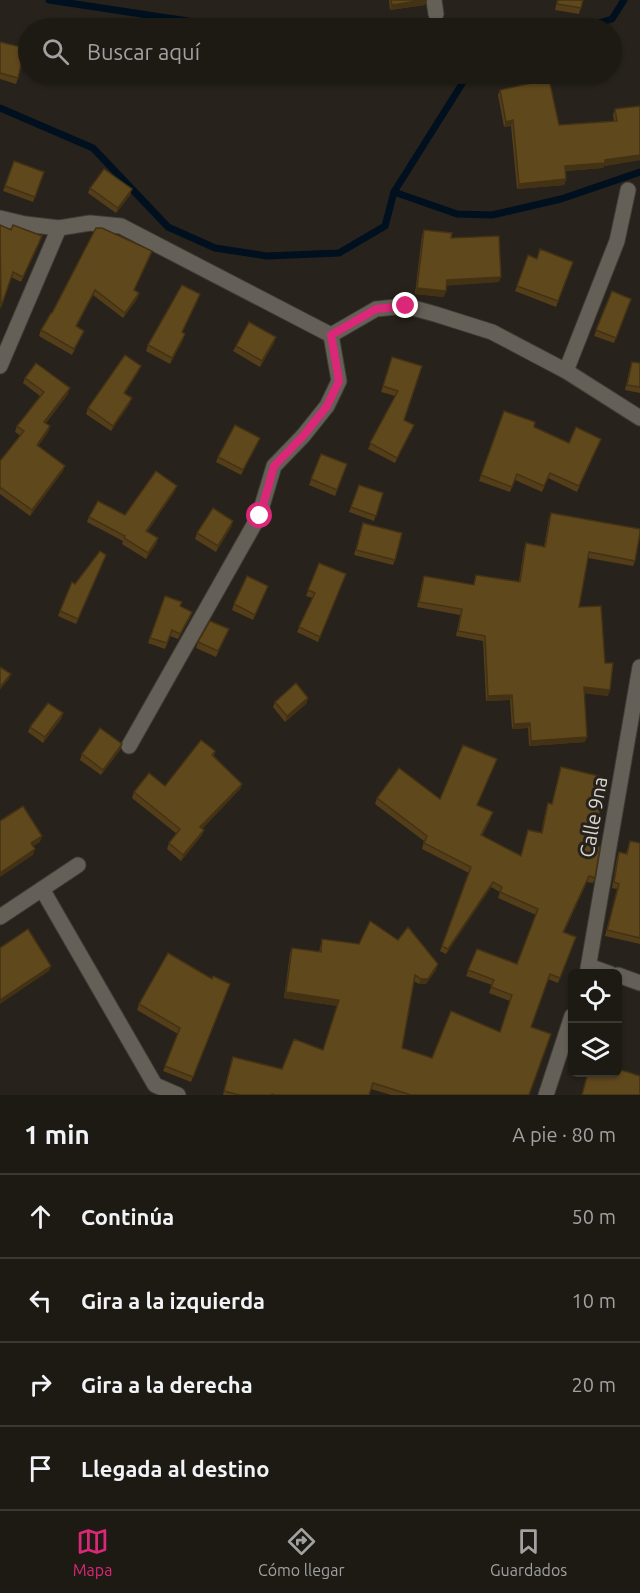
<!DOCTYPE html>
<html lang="es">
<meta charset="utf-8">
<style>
:root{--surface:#1d1a14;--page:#25231d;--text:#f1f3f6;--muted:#a0a1a0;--line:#3b3834;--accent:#db2777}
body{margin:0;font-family:Ubuntu,sans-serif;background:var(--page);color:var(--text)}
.controls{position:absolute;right:18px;bottom:18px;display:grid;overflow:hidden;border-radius:9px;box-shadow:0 2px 4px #0004}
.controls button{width:54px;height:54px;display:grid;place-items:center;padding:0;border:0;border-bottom:2px solid var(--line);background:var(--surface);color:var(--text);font:30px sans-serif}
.stop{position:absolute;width:18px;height:18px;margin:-14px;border:4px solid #db2777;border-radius:50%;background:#fff}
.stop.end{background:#db2777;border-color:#fff;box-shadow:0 2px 6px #0008}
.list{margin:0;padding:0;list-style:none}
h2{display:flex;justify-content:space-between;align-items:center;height:78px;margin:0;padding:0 24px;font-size:26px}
h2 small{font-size:20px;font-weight:400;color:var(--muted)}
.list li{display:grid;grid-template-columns:39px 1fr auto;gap:18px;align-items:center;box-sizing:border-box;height:84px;padding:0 24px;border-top:2px solid var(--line)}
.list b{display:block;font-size:22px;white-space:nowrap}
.list em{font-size:20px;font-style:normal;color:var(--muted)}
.icon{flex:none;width:33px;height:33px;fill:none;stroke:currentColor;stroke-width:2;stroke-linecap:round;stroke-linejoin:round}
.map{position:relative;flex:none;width:640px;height:1095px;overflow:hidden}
.search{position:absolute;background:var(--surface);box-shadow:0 2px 4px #0004;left:18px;right:18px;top:18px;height:66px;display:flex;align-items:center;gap:15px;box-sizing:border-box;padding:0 21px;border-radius:33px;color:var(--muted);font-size:22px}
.sheet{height:414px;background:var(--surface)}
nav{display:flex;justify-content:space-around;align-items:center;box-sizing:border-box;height:84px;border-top:2px solid var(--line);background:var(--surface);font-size:16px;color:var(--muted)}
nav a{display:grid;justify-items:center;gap:3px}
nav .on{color:var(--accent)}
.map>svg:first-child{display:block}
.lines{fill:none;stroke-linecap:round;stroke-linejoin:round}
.stream{stroke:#00101e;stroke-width:7}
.street-casing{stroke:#3f3c37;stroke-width:17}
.street{stroke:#656057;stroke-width:15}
.wall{fill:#533e19}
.shaded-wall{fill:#433214}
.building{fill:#60481d;stroke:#433214;stroke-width:1.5}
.route{stroke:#db2777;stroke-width:8}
.labels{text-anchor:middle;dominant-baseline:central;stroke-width:6;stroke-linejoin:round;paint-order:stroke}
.street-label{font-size:20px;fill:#d8d6d1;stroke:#27221b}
</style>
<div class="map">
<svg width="640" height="1095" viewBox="0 0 640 1095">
<rect width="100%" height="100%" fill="#27221b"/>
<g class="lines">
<!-- stream -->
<g class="stream">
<path d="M 49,0 L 234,28"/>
<path d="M 582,28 L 612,19 L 624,0"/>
<path d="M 0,108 L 93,148 L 168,227 L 215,248 L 267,256 L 339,253 L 385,226 L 394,192 L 465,79 L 471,74"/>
<path d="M 394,192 L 457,214 L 492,215 L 561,199 L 640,172"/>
</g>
<defs>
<g id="street">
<path d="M 434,0 L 436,14"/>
<path d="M 0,218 L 25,224 L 59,228 L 90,223 L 121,226 L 331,335 L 376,309 L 406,306 L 435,314 L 492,332 L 566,371 L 640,418"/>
<path d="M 0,366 L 59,228"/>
<path d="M 566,371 L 617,241 L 628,190"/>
<path d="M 129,746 L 259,516 L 274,466 L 303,436 L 327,406 L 339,381 L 331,335"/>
<path d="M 42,889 L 155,1085 L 178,1095"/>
<path d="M 0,917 L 78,865"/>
<path d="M 589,966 L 611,974"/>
<path d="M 587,974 L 640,667"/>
<path d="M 618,975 L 640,983"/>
<path d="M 546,1095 L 572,1016"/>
</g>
</defs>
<!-- street casing -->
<use href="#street" class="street-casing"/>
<!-- street -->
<use href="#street" class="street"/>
</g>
<!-- wall -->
<g class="wall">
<path d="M 389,0 L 427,0 L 425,5 L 390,10 Z"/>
<path d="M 557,0 L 583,0 L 579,14 L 555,10 Z"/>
<path d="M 0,42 L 18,78 L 16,84 L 0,79 Z"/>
<path d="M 500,90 L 559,125 L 614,121 L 613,115 L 615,109 L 640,106 L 640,160 L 604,166 L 603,168 L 566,171 L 566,179 L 564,185 L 517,189 L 511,126 L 504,127 L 498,95 Z"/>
<path d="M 14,161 L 44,172 L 33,202 L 3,191 Z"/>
<path d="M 90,188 L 132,189 L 130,195 L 116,213 L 88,193 Z"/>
<path d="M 0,225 L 40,242 L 21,282 L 11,277 L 0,309 Z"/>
<path d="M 424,230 L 451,238 L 499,282 L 446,285 L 444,297 L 415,294 L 422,235 Z"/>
<path d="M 150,257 L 134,290 L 139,293 L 137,299 L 123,318 L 93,295 L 76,327 L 84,331 L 72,355 L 39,336 L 41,330 L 52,313 Z"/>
<path d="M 537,259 L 573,262 L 556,307 L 515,291 L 517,286 Z"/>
<path d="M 612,291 L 631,299 L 614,343 L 594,336 Z"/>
<path d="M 198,300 L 182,333 L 183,340 L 170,364 L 146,351 L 148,345 Z"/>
<path d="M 274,343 L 260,367 L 233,351 L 236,346 Z"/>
<path d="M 392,357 L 404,420 L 414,425 L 395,463 L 368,449 L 395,396 L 381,392 Z"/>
<path d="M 632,362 L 640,363 L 640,393 L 625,390 L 630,367 Z"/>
<path d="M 139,371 L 125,393 L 130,403 L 111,431 L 86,414 L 88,408 Z"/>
<path d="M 25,378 L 68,394 L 46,423 L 50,426 L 48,432 L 38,446 L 65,466 L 63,471 L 30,516 L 0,494 L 0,461 L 21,436 L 15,432 L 17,426 L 40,396 L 23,383 Z"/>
<path d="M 504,411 L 534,427 L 569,443 L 599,444 L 577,492 L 548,478 L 542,492 L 515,480 L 510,492 L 479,481 Z"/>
<path d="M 260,438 L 241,475 L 216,462 L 218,457 Z"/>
<path d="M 321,454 L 347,464 L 335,496 L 309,485 Z"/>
<path d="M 359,485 L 383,493 L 374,521 L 349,512 Z"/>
<path d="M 175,491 L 147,532 L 158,538 L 156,544 L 146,559 L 122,544 L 123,541 L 87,522 L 89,517 L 125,515 Z"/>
<path d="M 551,513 L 635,561 L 633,566 L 588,558 L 579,607 L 608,696 L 584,693 L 585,742 L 529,746 L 528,728 L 512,729 L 510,700 L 486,701 L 483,641 L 456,636 L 460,615 L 417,607 L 422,582 L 424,576 L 473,585 L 476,575 L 519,581 L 524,549 L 526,543 L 544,546 L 549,518 Z"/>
<path d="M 233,521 L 231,527 L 216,552 L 195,539 L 197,533 Z"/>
<path d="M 363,523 L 395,560 L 393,565 L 354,555 Z"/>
<path d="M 104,560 L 76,624 L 58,616 L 60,611 L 75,584 Z"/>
<path d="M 319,563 L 346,574 L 318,642 L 297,632 L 313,598 L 306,596 Z"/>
<path d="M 268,586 L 253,620 L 232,610 L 234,604 Z"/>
<path d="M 165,596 L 180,606 L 190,618 L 178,639 L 170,636 L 165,649 L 148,643 Z"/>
<path d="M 229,629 L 216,657 L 196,648 L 198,642 Z"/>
<path d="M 308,698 L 306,704 L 285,722 L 273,707 L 275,702 Z"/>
<path d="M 63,713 L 61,719 L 43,743 L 28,732 L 30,727 Z"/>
<path d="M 122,744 L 120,750 L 101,775 L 80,760 L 82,754 Z"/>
<path d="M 215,751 L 214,756 L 242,784 L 240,789 L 202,829 L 204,830 L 202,835 L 181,861 L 167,849 L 169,843 L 177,834 L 132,798 L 134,792 L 165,786 Z"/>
<path d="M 561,767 L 592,845 L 595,878 L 593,883 L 587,882 L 564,932 L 576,937 L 558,983 L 548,979 L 531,1027 L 529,1095 L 391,1095 L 371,1089 L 369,1095 L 223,1095 L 233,1057 L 282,1069 L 323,1050 L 337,1006 L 284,998 L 290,953 L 292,948 L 319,952 L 322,939 L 436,970 L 426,984 L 419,984 L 414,981 L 402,1048 L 432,1058 L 500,1032 L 510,1001 L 489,993 L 492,985 L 466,976 L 477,949 L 517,964 L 536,915 L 498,898 L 500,892 L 491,887 L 446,954 L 440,951 L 469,873 L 422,849 L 424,841 L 375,804 L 377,798 L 440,799 L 478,805 L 491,818 L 482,836 L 521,855 L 528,830 L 541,833 L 546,809 L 548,803 L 552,804 Z"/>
<path d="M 630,841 L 640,843 L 640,944 L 605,936 L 617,889 L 612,888 L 617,857 L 619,852 L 626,854 Z"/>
<path d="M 212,979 L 230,984 L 191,1082 L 163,1071 L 178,1034 L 137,1010 L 139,1004 Z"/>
</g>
<!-- shaded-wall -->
<g class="shaded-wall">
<path d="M 427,0 L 425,5 L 390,10 L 392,5 Z"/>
<path d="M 66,74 L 84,74 L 83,76 Z"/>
<path d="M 513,120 L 511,126 L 504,127 L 506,122 Z"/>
<path d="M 640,155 L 640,160 L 604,166 L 603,168 L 563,171 L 565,166 Z"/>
<path d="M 566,179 L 564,185 L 517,189 L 519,184 Z"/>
<path d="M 132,189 L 130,195 L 116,213 L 118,208 Z"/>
<path d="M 501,277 L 499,282 L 445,286 L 447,280 Z"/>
<path d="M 417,288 L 446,291 L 444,297 L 415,294 Z"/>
<path d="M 95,290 L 93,295 L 74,332 L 76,326 Z"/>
<path d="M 139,293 L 137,299 L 123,318 L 125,313 Z"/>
<path d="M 185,334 L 183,340 L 170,364 L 172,358 Z"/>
<path d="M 276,337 L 274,343 L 260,367 L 262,361 Z"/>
<path d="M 141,366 L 139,371 L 122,398 L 124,393 Z"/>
<path d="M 70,388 L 68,394 L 42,427 L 44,422 Z"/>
<path d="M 132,398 L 130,403 L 111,431 L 113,426 Z"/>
<path d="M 414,425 L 412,430 L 395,463 L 397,458 Z"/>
<path d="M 50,426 L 48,432 L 35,451 L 37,445 Z"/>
<path d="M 65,466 L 63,471 L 30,516 L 32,510 Z"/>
<path d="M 177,486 L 175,491 L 144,536 L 146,531 Z"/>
<path d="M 233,521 L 231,527 L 216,552 L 218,546 Z"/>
<path d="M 158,538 L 156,544 L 146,559 L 148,553 Z"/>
<path d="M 192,612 L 190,618 L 178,639 L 180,634 Z"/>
<path d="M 11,674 L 9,679 L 0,690 L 0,687 Z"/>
<path d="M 584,687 L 610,690 L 608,696 L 582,693 Z"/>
<path d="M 512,695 L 510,700 L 486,701 L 488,696 Z"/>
<path d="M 308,698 L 306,704 L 285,722 L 287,716 Z"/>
<path d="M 63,713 L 61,719 L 43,743 L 45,737 Z"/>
<path d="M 530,723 L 528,728 L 512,729 L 514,724 Z"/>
<path d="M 587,737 L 585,742 L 529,746 L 531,741 Z"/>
<path d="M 122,744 L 120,750 L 101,775 L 103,770 Z"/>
<path d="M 242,784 L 240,789 L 198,833 L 200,827 Z"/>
<path d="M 204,830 L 202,835 L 181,861 L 183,855 Z"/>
<path d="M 42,836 L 40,842 L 29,849 L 31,843 Z"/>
<path d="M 35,849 L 33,855 L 0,877 L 0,873 Z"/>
<path d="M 493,882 L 491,887 L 446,954 L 448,949 Z"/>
<path d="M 438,964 L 436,970 L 426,984 L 419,984 L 421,979 Z"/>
<path d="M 51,966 L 49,971 L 0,1004 L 0,1000 Z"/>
<path d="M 286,992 L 339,1000 L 337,1006 L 284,998 Z"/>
</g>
<!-- building -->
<g class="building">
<path d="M 391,0 L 424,0 L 392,5 Z"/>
<path d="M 558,0 L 583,0 L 581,8 L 557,4 Z"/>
<path d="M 0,42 L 25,48 L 18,78 L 0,73 Z"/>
<path d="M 549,79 L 559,125 L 617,121 L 615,109 L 640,106 L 640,155 L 605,160 L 605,163 L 565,166 L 566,179 L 519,184 L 513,120 L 506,122 L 500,90 Z"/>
<path d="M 14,161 L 44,172 L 35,197 L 5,186 Z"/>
<path d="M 104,169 L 132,189 L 118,208 L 90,188 Z"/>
<path d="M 0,225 L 11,230 L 13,225 L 42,236 L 23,277 L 13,272 L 1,307 Z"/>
<path d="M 96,228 L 102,228 L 152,251 L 134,290 L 139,293 L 125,313 L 95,290 L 76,326 L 84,331 L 74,349 L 41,330 L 51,313 L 52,313 Z"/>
<path d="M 424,230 L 452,233 L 451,238 L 499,236 L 501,277 L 447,280 L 446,291 L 417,288 Z"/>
<path d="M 540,249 L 573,262 L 558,301 L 517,286 L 528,255 L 537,259 Z"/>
<path d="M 182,285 L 200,294 L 182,332 L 185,334 L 172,358 L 148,345 Z"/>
<path d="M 612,291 L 631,299 L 616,338 L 596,330 Z"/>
<path d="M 249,322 L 276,337 L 262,361 L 236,346 Z"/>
<path d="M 125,355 L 141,366 L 124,393 L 132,398 L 113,426 L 88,408 Z"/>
<path d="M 392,357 L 422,366 L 404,420 L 414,425 L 397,458 L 370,443 L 398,391 L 383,386 Z"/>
<path d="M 632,362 L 640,363 L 640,387 L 627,385 Z"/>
<path d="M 36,363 L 70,388 L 44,422 L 50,426 L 37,445 L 65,466 L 32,510 L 1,488 L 0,489 L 0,461 L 24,431 L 17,426 L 44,392 L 25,378 Z"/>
<path d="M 504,411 L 535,422 L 534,427 L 569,443 L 576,427 L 601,439 L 579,486 L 550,473 L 544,486 L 517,474 L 512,487 L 481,475 Z"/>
<path d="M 235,425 L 260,438 L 243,470 L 218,457 Z"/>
<path d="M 321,454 L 347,464 L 337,490 L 311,479 Z"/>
<path d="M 156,471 L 177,486 L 146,531 L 158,538 L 148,553 L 124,538 L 125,536 L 89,517 L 98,501 L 125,515 Z"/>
<path d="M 359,485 L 383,493 L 376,516 L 351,507 Z"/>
<path d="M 213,508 L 233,521 L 218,546 L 197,533 Z"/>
<path d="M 551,513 L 640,529 L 640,533 L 635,561 L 589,552 L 579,607 L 601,606 L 605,663 L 613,663 L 610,690 L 584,687 L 587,737 L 531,741 L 530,723 L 514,724 L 512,695 L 488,696 L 485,636 L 458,631 L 462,609 L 419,602 L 424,576 L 474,585 L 476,575 L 520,582 L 526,543 L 545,547 Z"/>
<path d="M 363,523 L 402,533 L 395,560 L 356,550 Z"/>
<path d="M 100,551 L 106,555 L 78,619 L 60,611 L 72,582 L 75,584 Z"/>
<path d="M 319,563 L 346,574 L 320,637 L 299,627 L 315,593 L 308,590 Z"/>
<path d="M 247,576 L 268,586 L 255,615 L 234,604 Z"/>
<path d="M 165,596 L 182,602 L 180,606 L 192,612 L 180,634 L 172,630 L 167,643 L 150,638 Z"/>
<path d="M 210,621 L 229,629 L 218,651 L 198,642 Z"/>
<path d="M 0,667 L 11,674 L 0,687 Z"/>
<path d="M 296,683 L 308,698 L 287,716 L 275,702 Z"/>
<path d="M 48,703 L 63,713 L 45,737 L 30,727 Z"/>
<path d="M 100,728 L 122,744 L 103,770 L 82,754 Z"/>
<path d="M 201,740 L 215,751 L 212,755 L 242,784 L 200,827 L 204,830 L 183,855 L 169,843 L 180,829 L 134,792 L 149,773 L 165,786 Z"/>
<path d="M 463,745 L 497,759 L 477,805 L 493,812 L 481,835 L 521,856 L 528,830 L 542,833 L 548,803 L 552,804 L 561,767 L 607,778 L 592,845 L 600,847 L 595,878 L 589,876 L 563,932 L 576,937 L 560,978 L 550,974 L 531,1027 L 551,1034 L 529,1095 L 411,1095 L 373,1083 L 369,1095 L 275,1095 L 272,1094 L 272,1095 L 239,1095 L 224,1091 L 233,1057 L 282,1069 L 294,1039 L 323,1050 L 339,1000 L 286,992 L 292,948 L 321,952 L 322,939 L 359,944 L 370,921 L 398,940 L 408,927 L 438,964 L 428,979 L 421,979 L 415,975 L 402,1048 L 432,1058 L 451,1011 L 500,1032 L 512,995 L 491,987 L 494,980 L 468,970 L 477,949 L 517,964 L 538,909 L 500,892 L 502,887 L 493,882 L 448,949 L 442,946 L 471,867 L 424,843 L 427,836 L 377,798 L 399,768 L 440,799 Z"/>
<path d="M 23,806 L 42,836 L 31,843 L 35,849 L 0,873 L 0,821 Z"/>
<path d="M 630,841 L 640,843 L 640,938 L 607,930 L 619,884 L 614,882 L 619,852 L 627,854 Z"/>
<path d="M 28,929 L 51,966 L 0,1000 L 0,948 Z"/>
<path d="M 168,953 L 212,979 L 213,976 L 230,984 L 193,1077 L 165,1066 L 180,1028 L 139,1004 Z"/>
<path d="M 618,1069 L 640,1076 L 640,1095 L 582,1095 L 588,1072 L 618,1072 Z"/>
</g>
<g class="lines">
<!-- route -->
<path class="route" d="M 260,516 L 274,466 L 303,436 L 327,406 L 339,381 L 331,335 L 376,309 L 406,306"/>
</g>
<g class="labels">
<!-- street labels -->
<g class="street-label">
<text transform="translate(593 817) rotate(-80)">Calle 9na</text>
</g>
</g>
</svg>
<div class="controls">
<button><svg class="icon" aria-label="locate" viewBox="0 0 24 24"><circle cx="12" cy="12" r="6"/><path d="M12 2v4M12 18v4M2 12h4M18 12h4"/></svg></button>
<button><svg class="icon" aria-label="layers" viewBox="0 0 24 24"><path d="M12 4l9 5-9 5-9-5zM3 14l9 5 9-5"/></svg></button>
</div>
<div class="stop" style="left:260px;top:516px"></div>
<div class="stop end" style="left:406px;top:306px"></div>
<div class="search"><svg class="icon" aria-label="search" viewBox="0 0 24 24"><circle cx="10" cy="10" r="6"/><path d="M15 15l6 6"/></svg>Buscar aquí</div>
</div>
<section class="sheet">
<h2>1 min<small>A pie · 80 m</small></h2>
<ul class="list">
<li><svg class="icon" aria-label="ahead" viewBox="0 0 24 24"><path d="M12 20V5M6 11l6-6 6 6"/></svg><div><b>Continúa</b></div><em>50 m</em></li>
<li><svg class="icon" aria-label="left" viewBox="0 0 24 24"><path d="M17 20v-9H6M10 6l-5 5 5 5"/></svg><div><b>Gira a la izquierda</b></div><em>10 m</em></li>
<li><svg class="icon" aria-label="right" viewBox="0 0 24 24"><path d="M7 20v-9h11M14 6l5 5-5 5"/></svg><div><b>Gira a la derecha</b></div><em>20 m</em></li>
<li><svg class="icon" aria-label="arrive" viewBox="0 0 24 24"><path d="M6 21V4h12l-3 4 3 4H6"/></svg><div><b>Llegada al destino</b></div></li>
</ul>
</section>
<nav>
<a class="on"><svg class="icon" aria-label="map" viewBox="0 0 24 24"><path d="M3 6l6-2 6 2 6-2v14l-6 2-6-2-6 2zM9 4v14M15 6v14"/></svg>Mapa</a>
<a><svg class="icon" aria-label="directions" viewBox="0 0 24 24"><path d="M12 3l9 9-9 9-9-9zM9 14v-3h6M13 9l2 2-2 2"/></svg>Cómo llegar</a>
<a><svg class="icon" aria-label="saved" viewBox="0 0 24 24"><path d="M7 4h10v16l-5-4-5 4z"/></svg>Guardados</a>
</nav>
